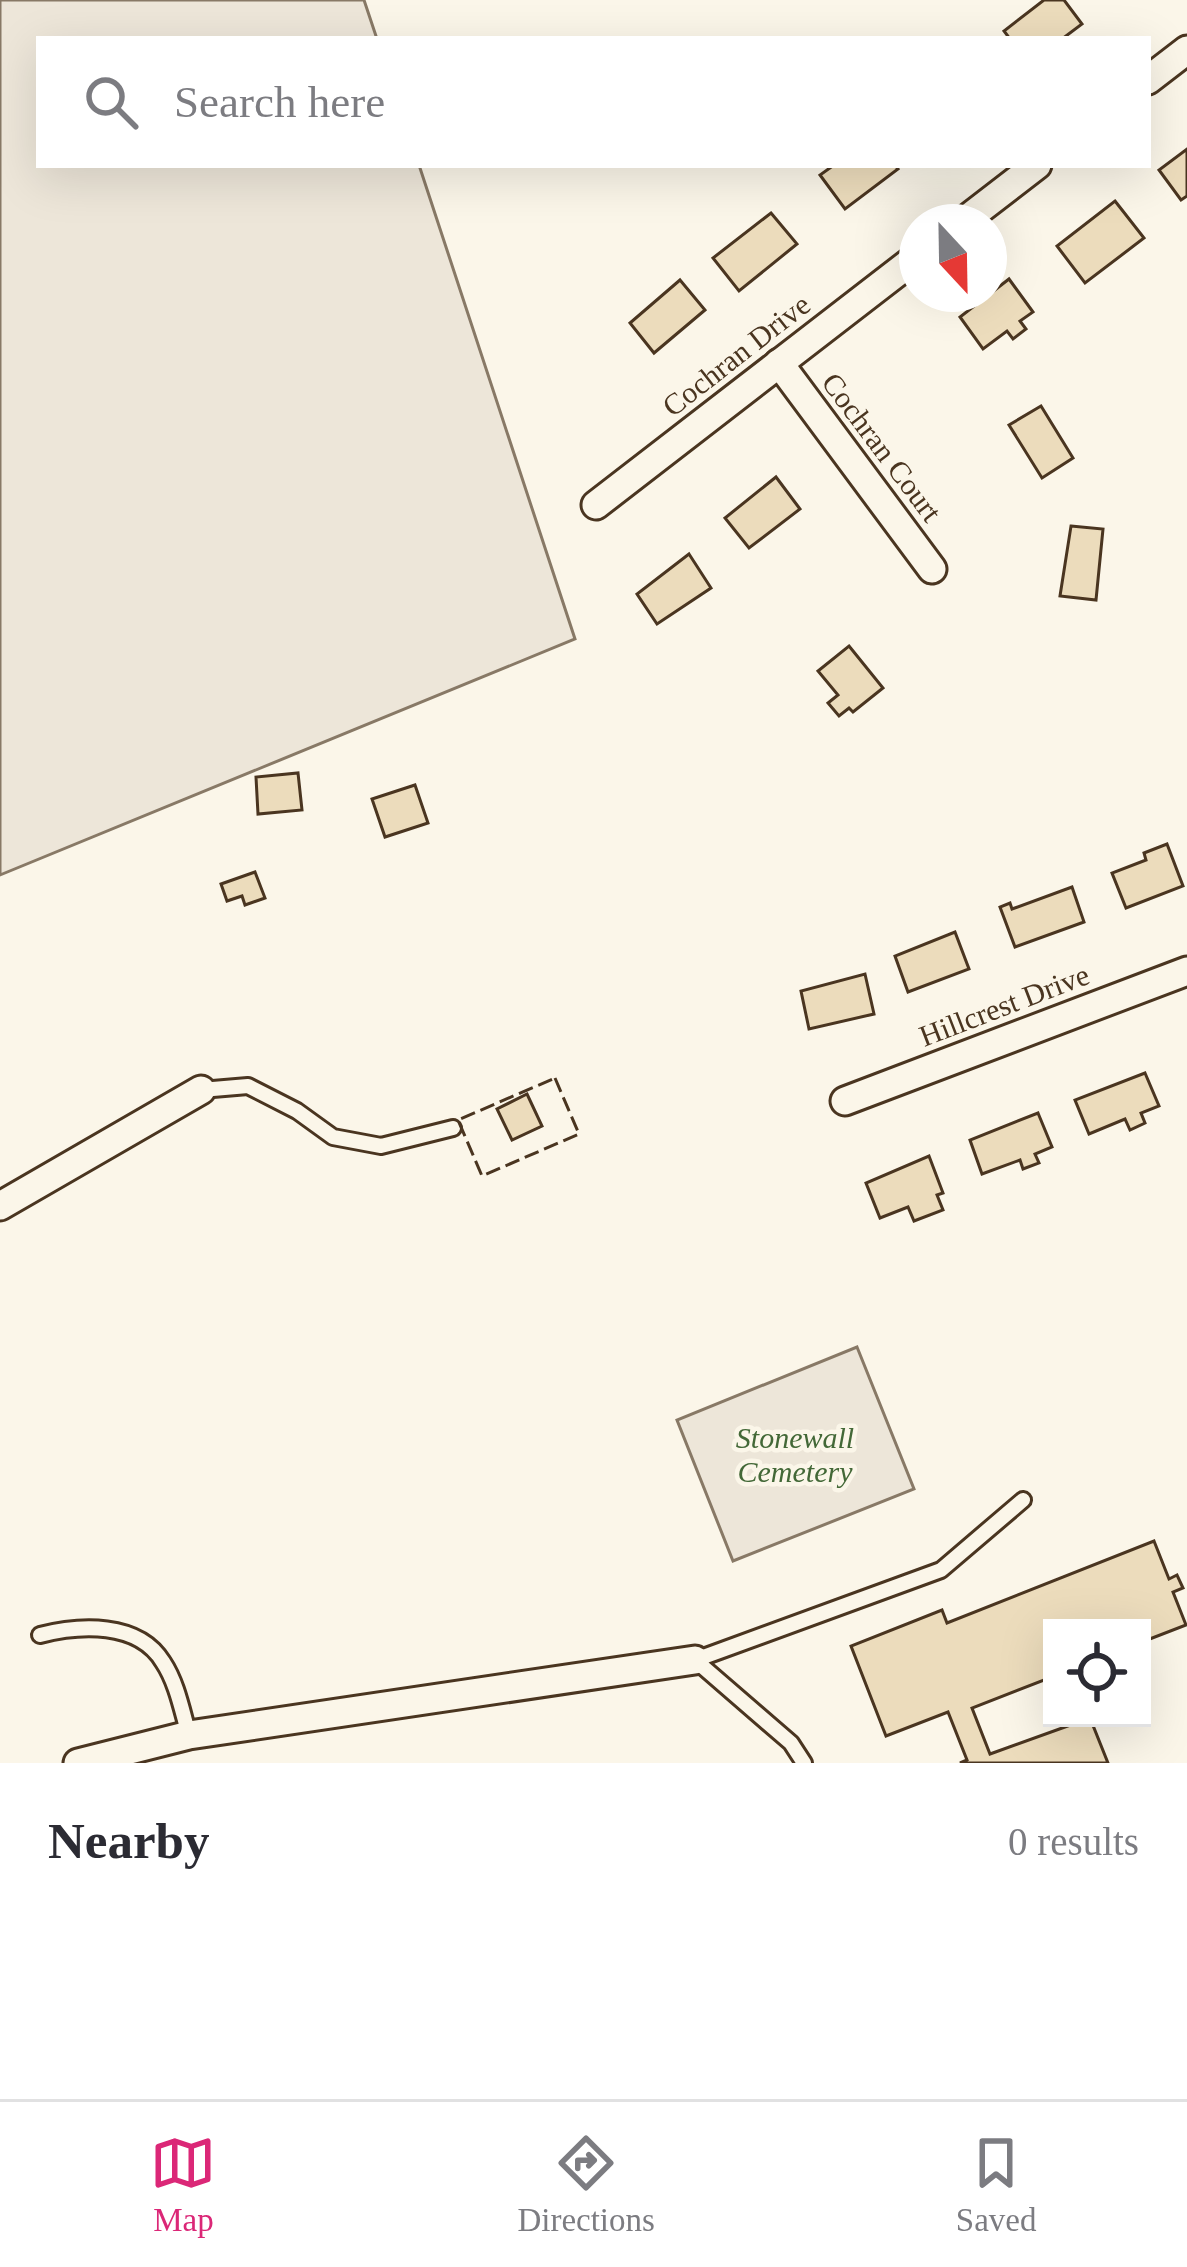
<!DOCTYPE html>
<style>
:root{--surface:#fff;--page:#f7f7f7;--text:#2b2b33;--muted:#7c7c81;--line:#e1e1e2;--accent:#db2777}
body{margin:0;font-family:Georgia,serif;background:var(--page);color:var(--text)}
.controls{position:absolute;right:36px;bottom:36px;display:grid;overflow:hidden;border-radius:0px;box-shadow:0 12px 48px #0002}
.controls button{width:108px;height:108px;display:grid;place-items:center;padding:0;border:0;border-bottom:3px solid var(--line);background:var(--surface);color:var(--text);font:60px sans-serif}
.compass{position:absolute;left:899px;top:204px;width:108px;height:108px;border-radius:50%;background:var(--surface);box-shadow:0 12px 48px #0002;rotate:158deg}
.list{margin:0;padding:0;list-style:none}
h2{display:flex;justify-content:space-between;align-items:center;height:156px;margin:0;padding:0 48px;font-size:51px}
h2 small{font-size:39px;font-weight:400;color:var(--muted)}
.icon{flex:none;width:66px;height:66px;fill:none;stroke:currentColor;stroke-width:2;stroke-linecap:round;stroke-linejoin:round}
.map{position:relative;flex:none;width:1187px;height:1763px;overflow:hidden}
.search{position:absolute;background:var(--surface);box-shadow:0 12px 48px #0002;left:36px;right:36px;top:36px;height:132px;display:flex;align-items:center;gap:30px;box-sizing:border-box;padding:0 42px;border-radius:0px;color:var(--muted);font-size:45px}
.sheet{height:336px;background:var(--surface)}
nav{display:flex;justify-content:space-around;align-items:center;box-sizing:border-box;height:168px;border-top:3px solid var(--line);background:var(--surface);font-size:33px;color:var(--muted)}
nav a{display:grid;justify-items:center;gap:6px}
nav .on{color:var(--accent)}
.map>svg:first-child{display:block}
.green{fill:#ede6d9;stroke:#887966;stroke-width:3}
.building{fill:#ecdcbc;stroke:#4a3520;stroke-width:3}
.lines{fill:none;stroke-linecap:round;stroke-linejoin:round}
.service-casing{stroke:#4a3520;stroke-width:20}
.minor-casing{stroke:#4a3520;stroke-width:33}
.service{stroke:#fbf6e9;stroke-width:14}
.minor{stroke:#fbf6e9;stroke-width:27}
.fence{stroke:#4a3520;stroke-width:3;stroke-dasharray:15 6;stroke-linecap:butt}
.labels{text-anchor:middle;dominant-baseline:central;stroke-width:9;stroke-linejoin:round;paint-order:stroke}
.street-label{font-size:30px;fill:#4a3520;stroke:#fbf6e9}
.park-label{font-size:30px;font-style:italic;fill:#436837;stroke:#fbf6e9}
</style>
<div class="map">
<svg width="1187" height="1763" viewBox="0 0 1187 1763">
<rect width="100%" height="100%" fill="#fbf6e9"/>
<!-- green -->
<g class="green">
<path d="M 0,0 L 364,0 L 377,39 L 39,39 L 39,165 L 419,165 L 575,639 L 0,875 Z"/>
<path d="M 857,1347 L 914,1489 L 733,1561 L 677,1420 Z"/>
</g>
<!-- building -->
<g class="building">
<path d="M 1044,0 L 1064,0 L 1082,24 L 1062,39 L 1010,39 L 1004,31 Z"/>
<path d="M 1187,149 L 1187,196 L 1181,200 L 1159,170 Z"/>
<path d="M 834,165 L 895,165 L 898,169 L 845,209 L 820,175 Z"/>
<path d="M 1115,201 L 1144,238 L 1085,283 L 1057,246 Z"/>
<path d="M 771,213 L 797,244 L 739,291 L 713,258 Z"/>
<path d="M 1009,279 L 1033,312 L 1020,321 L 1026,329 L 1013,339 L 1007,331 L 983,349 L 960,317 Z"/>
<path d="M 680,280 L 705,310 L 654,353 L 630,323 Z"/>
<path d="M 1041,406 L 1073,458 L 1042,478 L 1009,425 Z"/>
<path d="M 776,477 L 800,509 L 749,548 L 725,518 Z"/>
<path d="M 1071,526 L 1103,529 L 1096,600 L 1060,596 Z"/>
<path d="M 689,554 L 711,588 L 657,624 L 637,594 Z"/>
<path d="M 849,646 L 883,688 L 853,712 L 849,708 L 839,716 L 828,703 L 838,695 L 818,671 Z"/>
<path d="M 298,773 L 302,810 L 258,814 L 256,777 Z"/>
<path d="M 415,785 L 428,823 L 385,837 L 372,799 Z"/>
<path d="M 1167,844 L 1183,886 L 1126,908 L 1112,873 L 1146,860 L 1144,853 Z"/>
<path d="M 255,872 L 265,898 L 245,905 L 242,896 L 227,901 L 221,884 Z"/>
<path d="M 1072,887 L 1084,922 L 1015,947 L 1000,907 L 1010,903 L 1012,909 Z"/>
<path d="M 955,932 L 969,969 L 908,992 L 895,956 Z"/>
<path d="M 865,974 L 874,1014 L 809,1029 L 801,991 Z"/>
<path d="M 1145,1073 L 1159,1106 L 1141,1113 L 1145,1123 L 1130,1130 L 1125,1119 L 1089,1134 L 1075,1100 Z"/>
<path d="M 527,1094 L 542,1126 L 512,1140 L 497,1109 Z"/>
<path d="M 1038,1113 L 1052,1147 L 1035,1154 L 1039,1163 L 1023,1169 L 1020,1160 L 982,1174 L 970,1140 Z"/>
<path d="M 929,1156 L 943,1193 L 937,1195 L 943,1210 L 914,1221 L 908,1207 L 880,1218 L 866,1183 Z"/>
<path d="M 1154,1541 L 1169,1579 L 1177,1575 L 1183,1588 L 1173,1592 L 1186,1625 L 1142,1642 L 1142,1628 L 1052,1628 L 1052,1677 L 972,1708 L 990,1754 L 1090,1718 L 1108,1763 L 960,1763 L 967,1760 L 948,1712 L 886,1736 L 851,1646 L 942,1610 L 947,1623 Z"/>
</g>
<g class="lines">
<defs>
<g id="service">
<path d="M 201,1090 L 248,1086 L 297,1111 L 333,1137 L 381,1146 L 453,1128"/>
<path d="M 40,1635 C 79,1625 138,1621 163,1662 C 177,1683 182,1711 189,1735"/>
<path d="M 804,1763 L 791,1743 L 695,1660 L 941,1570 L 1023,1500"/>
</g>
<g id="minor">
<path d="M 1148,80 L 1187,50"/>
<path d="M 963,222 L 1037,165"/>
<path d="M 779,363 L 932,569"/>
<path d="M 596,505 L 917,257"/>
<path d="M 845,1101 L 1187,971"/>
<path d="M 0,1206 L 201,1090"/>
<path d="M 78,1763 L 189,1735 L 695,1660"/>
</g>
</defs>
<!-- service casing -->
<use href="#service" class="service-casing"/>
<!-- minor casing -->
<use href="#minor" class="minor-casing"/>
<!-- service -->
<use href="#service" class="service"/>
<!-- minor -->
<use href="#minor" class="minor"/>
<!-- fence -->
<path class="fence" d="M 555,1078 L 579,1134 L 482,1176 L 458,1120 Z"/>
</g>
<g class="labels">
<!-- street labels -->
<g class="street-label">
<text transform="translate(736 355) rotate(-38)">Cochran Drive</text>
<text transform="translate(882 447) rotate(53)">Cochran Court</text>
<text transform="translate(1004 1005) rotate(-21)">Hillcrest Drive</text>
</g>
<!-- park labels -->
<g class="park-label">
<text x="795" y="1437">Stonewall<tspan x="795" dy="34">Cemetery</tspan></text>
</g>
</g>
</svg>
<div class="controls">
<button><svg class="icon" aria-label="locate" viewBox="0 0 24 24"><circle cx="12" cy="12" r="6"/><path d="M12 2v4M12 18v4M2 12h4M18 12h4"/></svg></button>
</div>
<svg class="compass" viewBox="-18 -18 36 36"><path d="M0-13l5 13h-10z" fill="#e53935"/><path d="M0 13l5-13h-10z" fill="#7c7c81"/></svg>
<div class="search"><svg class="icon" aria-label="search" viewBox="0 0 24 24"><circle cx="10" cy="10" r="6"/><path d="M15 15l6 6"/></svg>Search here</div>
</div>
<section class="sheet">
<h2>Nearby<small>0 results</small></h2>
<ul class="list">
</ul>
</section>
<nav>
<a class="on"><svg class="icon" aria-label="map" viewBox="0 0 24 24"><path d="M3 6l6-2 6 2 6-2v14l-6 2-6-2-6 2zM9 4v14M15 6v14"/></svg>Map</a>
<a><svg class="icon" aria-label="directions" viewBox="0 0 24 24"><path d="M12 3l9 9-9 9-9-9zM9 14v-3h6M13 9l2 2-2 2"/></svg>Directions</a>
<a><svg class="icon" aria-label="saved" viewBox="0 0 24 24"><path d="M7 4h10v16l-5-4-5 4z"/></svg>Saved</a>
</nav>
